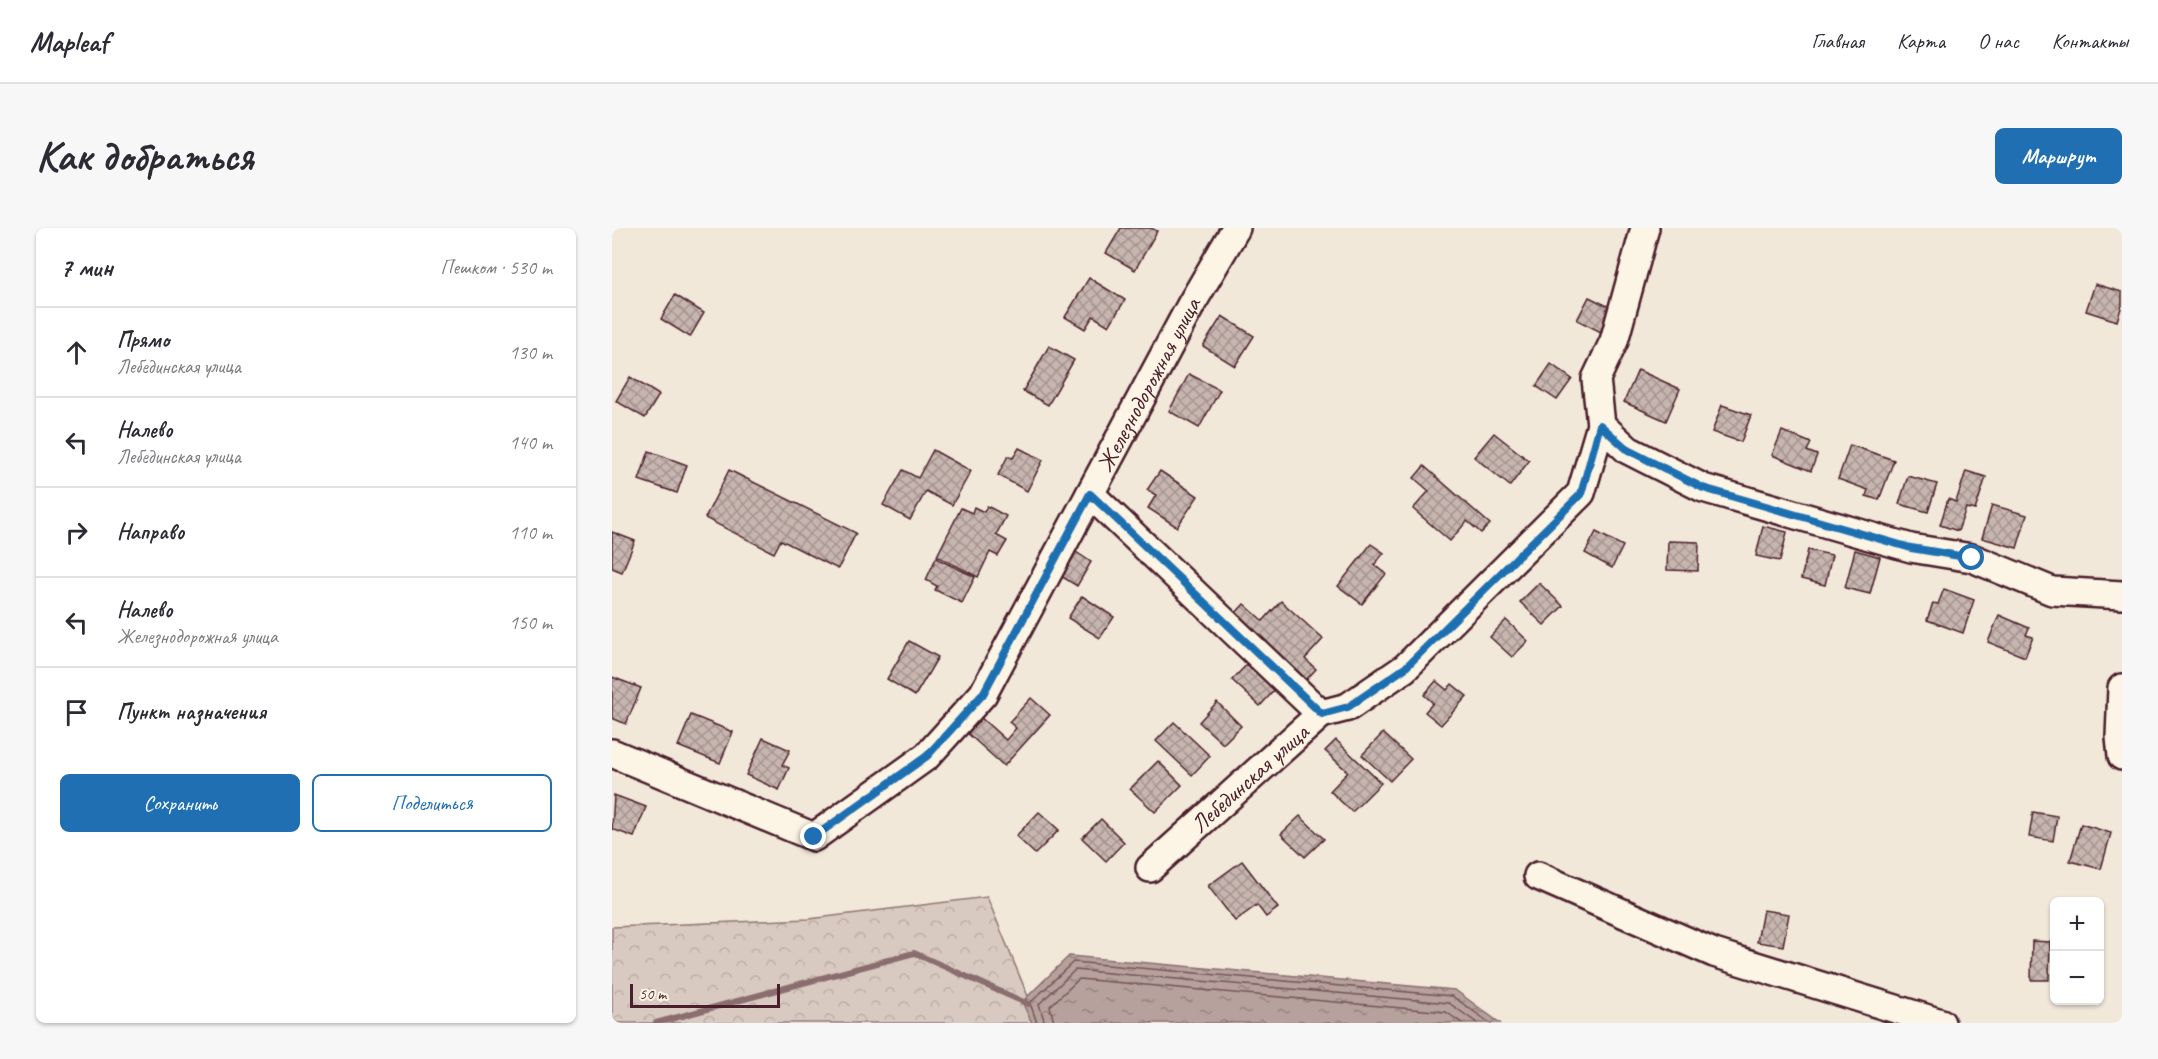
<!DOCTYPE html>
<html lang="ru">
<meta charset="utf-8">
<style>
:root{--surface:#fff;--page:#f7f7f7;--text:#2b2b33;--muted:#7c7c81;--line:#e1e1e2;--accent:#1f6fb2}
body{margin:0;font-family:Caveat,sans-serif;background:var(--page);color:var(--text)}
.controls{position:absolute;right:18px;bottom:18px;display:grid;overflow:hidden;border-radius:9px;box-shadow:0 2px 4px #0004}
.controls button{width:54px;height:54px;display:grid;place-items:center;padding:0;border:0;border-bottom:2px solid var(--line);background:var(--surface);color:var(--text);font:30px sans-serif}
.scale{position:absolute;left:18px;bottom:15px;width:150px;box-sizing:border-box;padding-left:6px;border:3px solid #4a1f2b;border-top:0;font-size:16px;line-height:21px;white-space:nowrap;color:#4a1f2b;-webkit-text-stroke:4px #fcf5e5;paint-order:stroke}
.stop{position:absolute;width:18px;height:18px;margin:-14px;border:4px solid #1f6fb2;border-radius:50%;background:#fff}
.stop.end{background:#1f6fb2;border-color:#fff;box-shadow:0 2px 6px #0008}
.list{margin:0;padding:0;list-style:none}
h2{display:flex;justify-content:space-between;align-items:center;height:78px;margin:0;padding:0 24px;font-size:26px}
h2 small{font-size:20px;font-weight:400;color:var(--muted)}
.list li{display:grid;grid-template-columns:39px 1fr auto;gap:18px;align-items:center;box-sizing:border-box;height:90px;padding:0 24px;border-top:2px solid var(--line)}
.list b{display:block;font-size:22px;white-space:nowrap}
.list p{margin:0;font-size:20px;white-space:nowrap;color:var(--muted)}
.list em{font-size:20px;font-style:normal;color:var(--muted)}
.actions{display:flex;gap:12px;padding:18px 24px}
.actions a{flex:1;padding:14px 0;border:2px solid var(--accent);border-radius:9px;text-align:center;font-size:21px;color:var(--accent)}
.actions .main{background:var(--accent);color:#fff}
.icon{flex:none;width:33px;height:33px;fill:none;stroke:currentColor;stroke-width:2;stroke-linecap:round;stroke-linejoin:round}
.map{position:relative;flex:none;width:1510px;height:795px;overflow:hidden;border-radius:9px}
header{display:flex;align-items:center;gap:36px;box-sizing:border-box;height:84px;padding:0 30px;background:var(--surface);border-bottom:2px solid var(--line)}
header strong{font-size:28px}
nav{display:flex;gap:33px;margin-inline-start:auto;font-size:21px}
.intro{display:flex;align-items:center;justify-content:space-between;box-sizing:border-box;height:144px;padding:0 36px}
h1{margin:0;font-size:42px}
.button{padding:15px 27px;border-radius:9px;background:var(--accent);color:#fff;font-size:21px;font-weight:700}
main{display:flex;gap:36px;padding:0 36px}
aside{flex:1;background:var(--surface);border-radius:9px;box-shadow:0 2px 4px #0004}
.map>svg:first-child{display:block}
.forest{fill:url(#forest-crowns);stroke:#917476;stroke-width:1.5}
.water{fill:url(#water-ripples);stroke:#8b6d6f;stroke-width:1.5}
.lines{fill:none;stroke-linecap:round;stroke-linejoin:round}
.shore{stroke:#755358;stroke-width:1.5}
.stream{stroke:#8b6d6f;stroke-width:6}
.building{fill:url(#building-cross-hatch);stroke:#4a1f2b;stroke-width:1.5}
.minor-casing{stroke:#4a1f2b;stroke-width:32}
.minor{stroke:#fcf5e5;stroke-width:27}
.route{stroke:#1f6fb2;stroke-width:8}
.labels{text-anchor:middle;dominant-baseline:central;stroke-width:6;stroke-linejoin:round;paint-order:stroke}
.street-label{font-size:24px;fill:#4a1f2b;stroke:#fcf5e5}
</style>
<header>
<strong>Mapleaf</strong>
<nav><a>Главная</a><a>Карта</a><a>О нас</a><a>Контакты</a></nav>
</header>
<div class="intro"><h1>Как добраться</h1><a class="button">Маршрут</a></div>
<main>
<aside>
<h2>7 мин<small>Пешком · 530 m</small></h2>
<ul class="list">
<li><svg class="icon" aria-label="ahead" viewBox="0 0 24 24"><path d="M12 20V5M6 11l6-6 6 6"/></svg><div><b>Прямо</b><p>Лебединская улица</p></div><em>130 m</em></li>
<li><svg class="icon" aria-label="left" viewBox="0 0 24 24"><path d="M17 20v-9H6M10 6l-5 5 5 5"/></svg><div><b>Налево</b><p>Лебединская улица</p></div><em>140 m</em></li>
<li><svg class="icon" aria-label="right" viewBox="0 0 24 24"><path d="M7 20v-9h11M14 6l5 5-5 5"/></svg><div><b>Направо</b></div><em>110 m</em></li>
<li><svg class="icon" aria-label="left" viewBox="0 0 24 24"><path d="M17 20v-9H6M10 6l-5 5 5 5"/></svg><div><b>Налево</b><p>Железнодорожная улица</p></div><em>150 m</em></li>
<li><svg class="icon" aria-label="arrive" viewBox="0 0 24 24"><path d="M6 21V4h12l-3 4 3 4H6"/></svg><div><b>Пункт назначения</b></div></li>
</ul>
<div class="actions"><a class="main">Сохранить</a><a>Поделиться</a></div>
</aside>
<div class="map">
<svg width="1510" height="795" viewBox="0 0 1510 795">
<defs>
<pattern id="forest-crowns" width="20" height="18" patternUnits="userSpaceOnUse" patternTransform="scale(1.5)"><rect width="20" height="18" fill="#d8cac0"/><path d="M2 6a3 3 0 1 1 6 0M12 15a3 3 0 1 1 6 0" fill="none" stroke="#bbada5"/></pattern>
<pattern id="water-ripples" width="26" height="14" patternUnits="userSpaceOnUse" patternTransform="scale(1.5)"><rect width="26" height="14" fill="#b6a19c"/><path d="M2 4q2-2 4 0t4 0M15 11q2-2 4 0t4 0" fill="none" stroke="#96837f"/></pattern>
<pattern id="building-cross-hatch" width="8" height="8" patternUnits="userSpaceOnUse" patternTransform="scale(1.5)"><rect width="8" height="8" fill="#c7b6af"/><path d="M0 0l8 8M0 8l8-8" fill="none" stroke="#a4938f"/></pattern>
</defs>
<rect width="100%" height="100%" fill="#f1e8da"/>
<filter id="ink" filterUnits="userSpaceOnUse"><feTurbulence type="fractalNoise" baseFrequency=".0167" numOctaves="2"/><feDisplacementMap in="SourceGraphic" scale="12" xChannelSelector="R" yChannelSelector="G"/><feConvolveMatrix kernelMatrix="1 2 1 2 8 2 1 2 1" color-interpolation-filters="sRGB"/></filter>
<g filter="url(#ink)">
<!-- forest -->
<path class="forest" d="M 375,669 L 427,795 L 0,795 L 0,699 L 197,691 Z"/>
<!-- water -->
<path class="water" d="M 457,728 L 843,762 L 888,795 L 420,795 L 410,774 Z"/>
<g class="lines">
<!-- shore -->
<g class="shore">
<path d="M 425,795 L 418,775 L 461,734 L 840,768 L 878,795"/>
<path d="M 433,795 L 427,776 L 463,742 L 837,775 L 865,795"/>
<path d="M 442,795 L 438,778 L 467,751 L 834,784 L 850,795"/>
</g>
<!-- stream -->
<path class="stream" d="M 44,795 L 302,725 L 416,776"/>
</g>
<!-- building -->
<g class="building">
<path d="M 509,0 L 539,0 L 545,3 L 523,42 L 494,25 Z"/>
<path d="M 477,50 L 513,72 L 497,98 L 481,88 L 473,101 L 453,89 Z"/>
<path d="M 1483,56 L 1510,64 L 1510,77 L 1505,93 L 1474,83 Z"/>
<path d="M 63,67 L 92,85 L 78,109 L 49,91 Z"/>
<path d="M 977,69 L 1000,80 L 989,104 L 965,92 Z"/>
<path d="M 610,88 L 642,108 L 623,138 L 591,118 Z"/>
<path d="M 437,118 L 462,132 L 436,177 L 411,163 Z"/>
<path d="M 939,136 L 960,151 L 945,172 L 924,158 Z"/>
<path d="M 1026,142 L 1068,161 L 1054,193 L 1012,174 Z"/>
<path d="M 577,146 L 608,162 L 587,200 L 557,183 Z"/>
<path d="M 18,149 L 47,167 L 33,190 L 4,173 Z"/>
<path d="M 1110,177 L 1139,187 L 1129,214 L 1100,204 Z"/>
<path d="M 1170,203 L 1199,215 L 1195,223 L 1205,227 L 1199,243 L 1160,227 Z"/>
<path d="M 882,205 L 917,233 L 898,258 L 862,229 Z"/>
<path d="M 1238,217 L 1282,232 L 1267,272 L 1254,268 L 1256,262 L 1226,251 Z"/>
<path d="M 407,220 L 431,232 L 415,263 L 386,247 L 396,228 L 401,230 Z"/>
<path d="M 321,222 L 359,243 L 340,277 L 314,263 L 298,292 L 271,277 L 291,242 L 306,250 Z"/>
<path d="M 37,223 L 75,237 L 65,265 L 27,252 Z"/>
<path d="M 812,238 L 878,296 L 869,305 L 855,293 L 838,313 L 801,281 L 817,263 L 802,250 Z"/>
<path d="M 117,242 L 244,305 L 226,341 L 169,312 L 162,325 L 93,290 Z"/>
<path d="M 548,243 L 586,268 L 565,299 L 536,280 L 544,267 L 535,262 Z"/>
<path d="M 1354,243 L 1374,249 L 1363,282 L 1354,280 L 1346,303 L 1328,297 L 1336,271 L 1344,274 Z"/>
<path d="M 1296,248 L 1325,256 L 1316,284 L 1287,276 Z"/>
<path d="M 1380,277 L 1415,287 L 1405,320 L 1370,310 Z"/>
<path d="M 375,278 L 394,288 L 384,307 L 395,313 L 386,328 L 378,324 L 366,349 L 325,328 L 349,280 L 360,285 L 362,279 L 372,284 Z"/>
<path d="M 1151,298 L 1175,304 L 1168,333 L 1144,328 Z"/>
<path d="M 0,304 L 23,313 L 10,344 L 0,340 Z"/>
<path d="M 984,304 L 1011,318 L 1000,340 L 973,325 Z"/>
<path d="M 1056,313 L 1087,314 L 1086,343 L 1055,342 Z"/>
<path d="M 759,316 L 772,325 L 762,337 L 774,346 L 750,376 L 726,358 Z"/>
<path d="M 1196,322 L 1220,327 L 1213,357 L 1189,351 Z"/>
<path d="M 1243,322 L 1268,329 L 1258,366 L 1233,360 Z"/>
<path d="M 464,324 L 479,334 L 465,358 L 449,348 Z"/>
<path d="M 324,330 L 363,349 L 350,375 L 323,362 L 325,358 L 314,352 Z"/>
<path d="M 927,355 L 951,378 L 932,397 L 908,374 Z"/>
<path d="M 1332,361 L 1362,372 L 1351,405 L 1315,392 L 1321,375 L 1326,376 Z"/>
<path d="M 470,368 L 502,389 L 488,410 L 456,390 Z"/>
<path d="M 669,373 L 711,411 L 693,431 L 704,441 L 693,453 L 621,388 L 632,376 L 651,393 Z"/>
<path d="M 1387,387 L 1417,400 L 1414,407 L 1421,409 L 1413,429 L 1376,414 Z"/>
<path d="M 894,392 L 916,413 L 900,429 L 878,409 Z"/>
<path d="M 297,413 L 326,429 L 303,468 L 275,451 Z"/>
<path d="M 641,430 L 668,456 L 648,478 L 620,452 Z"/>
<path d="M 0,449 L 29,460 L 14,496 L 0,490 Z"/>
<path d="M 824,453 L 835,462 L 840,456 L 855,468 L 829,497 L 813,484 L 821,475 L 812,467 Z"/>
<path d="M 419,470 L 438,487 L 392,538 L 353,503 L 367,488 L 394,512 L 404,500 L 397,494 Z"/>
<path d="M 605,474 L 629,498 L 611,516 L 587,494 Z"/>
<path d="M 79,487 L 121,504 L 108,535 L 66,518 Z"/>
<path d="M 562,494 L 598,528 L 580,547 L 544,513 Z"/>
<path d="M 771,505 L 799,531 L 778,553 L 750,527 Z"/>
<path d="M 151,510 L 178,522 L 170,537 L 177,540 L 167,562 L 134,547 Z"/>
<path d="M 724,512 L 769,555 L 740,584 L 718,563 L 736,544 L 713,523 Z"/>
<path d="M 546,533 L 570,557 L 543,584 L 518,561 Z"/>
<path d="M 2,567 L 34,579 L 22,609 L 0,601 Z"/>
<path d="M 427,584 L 447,602 L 423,626 L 404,608 Z"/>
<path d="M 1421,584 L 1445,588 L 1441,613 L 1417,609 Z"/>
<path d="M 688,588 L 712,611 L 693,629 L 669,606 Z"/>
<path d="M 489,591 L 512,614 L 494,633 L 470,610 Z"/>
<path d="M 1469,596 L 1499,605 L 1489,641 L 1458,633 Z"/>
<path d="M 630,633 L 666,680 L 654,689 L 645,677 L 623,693 L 596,658 Z"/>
<path d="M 1151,682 L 1177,686 L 1171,718 L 1145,714 Z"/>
<path d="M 1420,713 L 1438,714 L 1437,752 L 1419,752 Z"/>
</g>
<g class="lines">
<defs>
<g id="minor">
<path d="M 989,197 L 984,151 L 1002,113 L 1033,0"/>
<path d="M 478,266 L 709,486"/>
<path d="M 1510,460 L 1508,509 L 1510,528"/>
<path id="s1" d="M 0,525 L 202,609 L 315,528 L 371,466 L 580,75 L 624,0"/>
<path id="s2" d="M 538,640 L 709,486 L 736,479 L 793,440 L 969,265 L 989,197 L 1016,222 L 1091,260 L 1299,320 L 1360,330 L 1440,363 L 1510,367"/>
<path d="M 926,648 L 1102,725 L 1329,795"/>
</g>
</defs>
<!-- minor casing -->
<use href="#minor" class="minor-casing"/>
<!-- minor -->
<use href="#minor" class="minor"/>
</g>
</g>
<g class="lines" filter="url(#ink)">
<!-- route -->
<path class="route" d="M 202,609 L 315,528 L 371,466 L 478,266 L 710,486 L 736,479 L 793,440 L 969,266 L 988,197 L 1016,222 L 1091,260 L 1299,320 L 1360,330"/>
</g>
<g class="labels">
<!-- street labels -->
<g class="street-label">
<text stroke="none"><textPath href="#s1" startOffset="792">Железнодорожная улица</textPath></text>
<text stroke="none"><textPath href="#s2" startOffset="134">Лебединская улица</textPath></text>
</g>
</g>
</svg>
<div class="controls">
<button>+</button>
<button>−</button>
</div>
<div class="scale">50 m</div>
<div class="stop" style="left:1360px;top:330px"></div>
<div class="stop end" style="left:202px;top:609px"></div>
</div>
</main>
